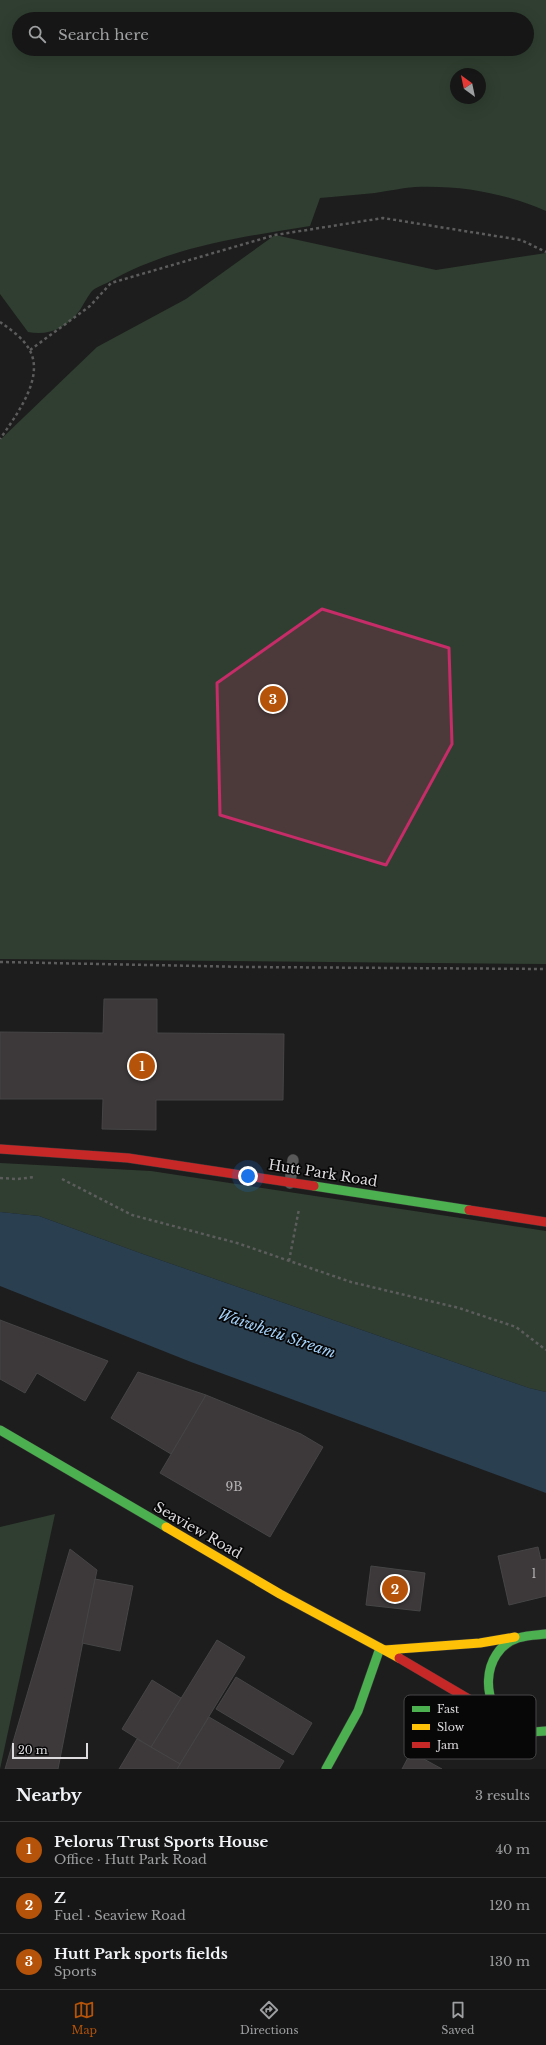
<!DOCTYPE html>
<meta charset="utf-8">
<style>
:root{--surface:#161616;--page:#1f1f1f;--text:#f1f3f6;--muted:#9e9fa1;--line:#353535;--accent:#b45309}
body{margin:0;font-family:"Libre Baskerville",serif;background:var(--page);color:var(--text)}
.compass{position:absolute;left:450px;top:68px;width:36px;height:36px;border-radius:50%;background:var(--surface);box-shadow:0 4px 16px #0002;rotate:327deg}
.scale{position:absolute;left:12px;bottom:10px;width:76px;box-sizing:border-box;padding-left:4px;border:2px solid #dddbdd;border-top:0;font-size:11px;line-height:14px;white-space:nowrap;color:#dddbdd;-webkit-text-stroke:3px #080708;paint-order:stroke}
.you{position:absolute;left:248px;top:1176px;width:14px;height:14px;margin:-10px;border:3px solid #fff;border-radius:50%;background:#1a73e8;box-shadow:0 0 0 6px #1a73e833}
.badge{display:grid;place-items:center;width:26px;height:26px;border-radius:50%;background:var(--accent);color:#fff;font-size:13px;font-weight:700}
.pin{position:absolute;translate:-50% -50%;border:2px solid #fff;box-shadow:0 1px 4px #0006}
.list{margin:0;padding:0;list-style:none}
h2{display:flex;justify-content:space-between;align-items:center;height:52px;margin:0;padding:0 16px;font-size:17px}
h2 small{font-size:13px;font-weight:400;color:var(--muted)}
.list li{display:grid;grid-template-columns:26px 1fr auto;gap:12px;align-items:center;box-sizing:border-box;height:56px;padding:0 16px;border-top:1px solid var(--line)}
.list b{display:block;font-size:15px;white-space:nowrap}
.list p{margin:0;font-size:13px;white-space:nowrap;color:var(--muted)}
.list em{font-size:13px;font-style:normal;color:var(--muted)}
.icon{flex:none;width:22px;height:22px;fill:none;stroke:currentColor;stroke-width:2;stroke-linecap:round;stroke-linejoin:round}
.map{position:relative;flex:none;width:546px;height:1769px;overflow:hidden}
.search{position:absolute;background:var(--surface);box-shadow:0 4px 16px #0002;left:12px;right:12px;top:12px;height:44px;display:flex;align-items:center;gap:10px;box-sizing:border-box;padding:0 14px;border-radius:22px;color:var(--muted);font-size:15px}
.sheet{height:220px;background:var(--surface)}
nav{display:flex;justify-content:space-around;align-items:center;box-sizing:border-box;height:56px;border-top:1px solid var(--line);background:var(--surface);font-size:11px;color:var(--muted)}
nav a{display:grid;justify-items:center;gap:2px}
nav .on{color:var(--accent)}
.map>svg:first-child{display:block}
.green{fill:#2f3e30;fill-rule:evenodd}
.water{fill:#2a3f50}
.building{fill:#3d393b;stroke:#464545}
.lines{fill:none;stroke-linecap:round;stroke-linejoin:round}
.lane-casing{stroke:#383838;stroke-width:12}
.fast-casing{stroke:#383838;stroke-width:10}
.slow-casing{stroke:#383838;stroke-width:10}
.jam-casing{stroke:#383838;stroke-width:10}
.path{stroke:#5c5c5c;stroke-width:2.5;stroke-dasharray:3 3;stroke-linecap:butt}
.lane{stroke:#5a5959;stroke-width:11}
.fast{stroke:#4caf50;stroke-width:9}
.slow{stroke:#ffc107;stroke-width:9}
.jam{stroke:#c62828;stroke-width:9}
.marked{fill:#c52c68;fill-opacity:0.2;stroke:#c52c68;stroke-width:3;stroke-linejoin:round}
.labels{text-anchor:middle;dominant-baseline:central;stroke-width:3.5;stroke-linejoin:round;paint-order:stroke}
.number-label{font-size:12px;fill:#b5b2b4}
.street-label{font-size:14px;fill:#dddbdd;stroke:#080708}
.water-label{font-size:15px;font-style:italic;fill:#a3d1f9;stroke:#080708}
.key{fill:#080708;stroke:#484748;stroke-width:1}
.key-label{font-size:11px;fill:#dddbdd}
</style>
<div class="map">
<svg width="546" height="1769" viewBox="0 0 546 1769">
<rect width="100%" height="100%" fill="#1d1d1d"/>
<!-- green -->
<g class="green">
<path d="M 0,0 L 546,0 L 546,211 C 504,193 461,185 415,187 C 402,188 388,191 375,193 C 357,195 339,196 320,198 L 310,226 C 241,237 168,247 107,283 C 102,285 97,287 93,290 C 88,295 84,304 80,310 C 67,328 49,336 28,332 L 0,294 ZM 19,19 L 527,19 L 527,49 L 19,49 ZM 456,74 L 480,74 L 480,98 L 456,98 Z"/>
<path d="M 275,235 L 436,270 L 546,253 L 546,964 L 0,959 L 0,440 L 97,347 L 186,299 Z"/>
<path d="M 0,1163 L 151,1171 L 546,1231 L 546,1392 L 529,1388 L 140,1253 L 39,1216 L 0,1212 Z"/>
<path d="M 55,1514 L 0,1769 L 0,1527 Z"/>
</g>
<!-- water -->
<path class="water" d="M 0,1212 L 39,1216 L 140,1253 L 529,1388 L 546,1392 L 546,1493 L 191,1362 L 0,1286 Z"/>
<!-- building -->
<g class="building">
<path d="M 104,999 L 157,999 L 157,1033 L 284,1034 L 283,1100 L 156,1100 L 156,1130 L 102,1129 L 103,1099 L 0,1099 L 0,1032 L 103,1033 Z"/>
<path d="M 0,1320 L 108,1361 L 85,1401 L 37,1373 L 25,1393 L 0,1379 Z"/>
<path d="M 138,1372 L 206,1395 L 171,1454 L 111,1418 Z"/>
<path d="M 206,1395 L 301,1434 L 323,1447 L 270,1537 L 160,1473 Z"/>
<path d="M 538,1547 L 541,1560 L 546,1559 L 546,1596 L 509,1605 L 498,1556 Z"/>
<path d="M 70,1549 L 97,1570 L 58,1769 L 5,1769 Z"/>
<path d="M 371,1566 L 425,1573 L 420,1611 L 366,1605 Z"/>
<path d="M 95,1579 L 133,1586 L 120,1651 L 82,1643 Z"/>
<path d="M 217,1640 L 245,1657 L 180,1764 L 151,1747 Z"/>
<path d="M 236,1677 L 312,1723 L 293,1755 L 216,1709 Z"/>
<path d="M 152,1680 L 181,1698 L 151,1747 L 122,1729 Z"/>
<path d="M 209,1717 L 284,1761 L 279,1769 L 177,1769 Z"/>
<path d="M 137,1739 L 180,1764 L 177,1769 L 119,1769 Z"/>
<path d="M 411,1752 L 442,1769 L 402,1769 Z"/>
</g>
<g class="lines">
<defs>
<path id="lane" d="M 290,1183 L 293,1160"/>
<g id="fast">
<path d="M 314,1186 L 469,1210"/>
<path d="M 0,1430 L 166,1527"/>
<path d="M 546,1634 C 537,1635 527,1635 518,1638 C 480,1650 479,1709 513,1726 C 517,1728 521,1731 524,1732 C 531,1733 539,1731 546,1731"/>
<path d="M 326,1769 L 358,1711 L 380,1648"/>
</g>
<g id="slow">
<path d="M 166,1527 L 280,1594 L 399,1658"/>
<path d="M 385,1650 L 480,1643 L 515,1637"/>
</g>
<g id="jam">
<path d="M 0,1149 L 128,1158 L 314,1186"/>
<path d="M 469,1210 L 546,1222"/>
<path d="M 399,1658 L 501,1718"/>
</g>
</defs>
<!-- lane casing -->
<use href="#lane" class="lane-casing"/>
<!-- fast casing -->
<use href="#fast" class="fast-casing"/>
<!-- slow casing -->
<use href="#slow" class="slow-casing"/>
<!-- jam casing -->
<use href="#jam" class="jam-casing"/>
<!-- path -->
<g class="path">
<path d="M 0,322 C 10,329 23,338 29,349 C 46,377 15,417 0,439"/>
<path d="M 30,350 L 90,306 L 111,283 L 275,235 L 383,218 L 521,240 L 546,252"/>
<path d="M 0,962 L 249,967 L 546,969"/>
<path d="M 0,1178 L 17,1179 L 35,1177"/>
<path d="M 62,1179 L 132,1215 L 237,1243 L 351,1282 L 459,1308 L 516,1327 L 546,1350"/>
<path d="M 289,1261 L 299,1209"/>
</g>
<!-- lane -->
<use href="#lane" class="lane"/>
<!-- fast -->
<use href="#fast" class="fast"/>
<!-- slow -->
<use href="#slow" class="slow"/>
<!-- jam -->
<use href="#jam" class="jam"/>
</g>
<!-- marked area -->
<path class="marked" d="M 322,609 L 449,648 L 452,744 L 386,865 L 220,815 L 217,683 Z"/>
<g class="labels">
<!-- number labels -->
<g class="number-label">
<text x="234" y="1486">9B</text>
<text x="534" y="1573">1</text>
</g>
<!-- street labels -->
<g class="street-label">
<text transform="translate(323 1173) rotate(9)">Hutt Park Road</text>
<text transform="translate(198 1530) rotate(30)">Seaview Road</text>
</g>
<!-- water labels -->
<g class="water-label">
<text transform="translate(277 1333) rotate(19)">Waiwhetū Stream</text>
</g>
</g>
<!-- legend -->
<rect x="404" y="1695" width="132" height="64" rx="6" class="key"/>
<rect x="412" y="1706" width="18" height="6" fill="#4caf50"/>
<rect x="412" y="1724" width="18" height="6" fill="#ffc107"/>
<rect x="412" y="1742" width="18" height="6" fill="#c62828"/>
<g class="key-label">
<text x="437" y="1713">Fast</text>
<text x="437" y="1731">Slow</text>
<text x="437" y="1749">Jam</text>
</g>
</svg>
<svg class="compass" viewBox="-18 -18 36 36"><path d="M0-13l5 13h-10z" fill="#e53935"/><path d="M0 13l5-13h-10z" fill="#9e9fa1"/></svg>
<div class="scale">20 m</div>
<div class="you"></div>
<div class="pin badge" style="left:142px;top:1066px">1</div>
<div class="pin badge" style="left:395px;top:1589px">2</div>
<div class="pin badge" style="left:273px;top:699px">3</div>
<div class="search"><svg class="icon" aria-label="search" viewBox="0 0 24 24"><circle cx="10" cy="10" r="6"/><path d="M15 15l6 6"/></svg>Search here</div>
</div>
<section class="sheet">
<h2>Nearby<small>3 results</small></h2>
<ul class="list">
<li><span class="badge">1</span><div><b>Pelorus Trust Sports House</b><p>Office · Hutt Park Road</p></div><em>40 m</em></li>
<li><span class="badge">2</span><div><b>Z</b><p>Fuel · Seaview Road</p></div><em>120 m</em></li>
<li><span class="badge">3</span><div><b>Hutt Park sports fields</b><p>Sports</p></div><em>130 m</em></li>
</ul>
</section>
<nav>
<a class="on"><svg class="icon" aria-label="map" viewBox="0 0 24 24"><path d="M3 6l6-2 6 2 6-2v14l-6 2-6-2-6 2zM9 4v14M15 6v14"/></svg>Map</a>
<a><svg class="icon" aria-label="directions" viewBox="0 0 24 24"><path d="M12 3l9 9-9 9-9-9zM9 14v-3h6M13 9l2 2-2 2"/></svg>Directions</a>
<a><svg class="icon" aria-label="saved" viewBox="0 0 24 24"><path d="M7 4h10v16l-5-4-5 4z"/></svg>Saved</a>
</nav>
